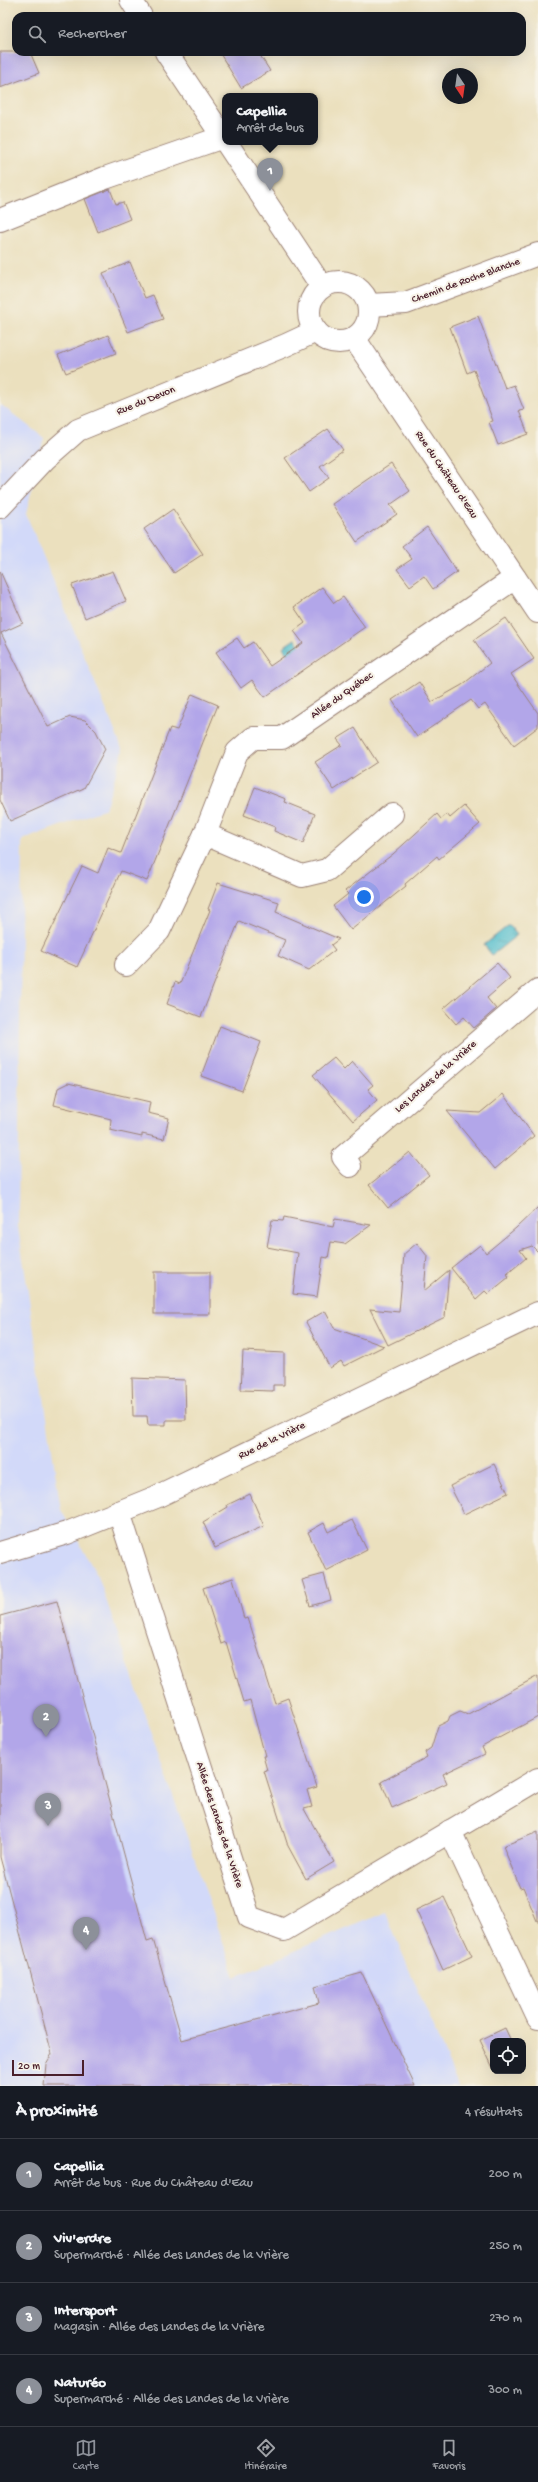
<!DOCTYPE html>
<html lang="fr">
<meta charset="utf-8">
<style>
:root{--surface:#171b24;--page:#20242c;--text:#f1f3f6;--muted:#9ea1a6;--line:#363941;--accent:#8c9099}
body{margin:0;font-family:"Gochi Hand",sans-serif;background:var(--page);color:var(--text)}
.controls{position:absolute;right:12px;bottom:12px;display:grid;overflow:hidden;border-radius:8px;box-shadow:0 4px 16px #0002}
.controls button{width:36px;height:36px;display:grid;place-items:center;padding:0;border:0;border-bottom:1px solid var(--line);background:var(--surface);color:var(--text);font:20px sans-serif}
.compass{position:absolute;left:442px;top:68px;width:36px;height:36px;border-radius:50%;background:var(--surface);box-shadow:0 4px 16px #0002;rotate:167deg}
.scale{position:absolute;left:12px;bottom:10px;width:72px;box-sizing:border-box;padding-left:4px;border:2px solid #4a1f2b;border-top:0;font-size:11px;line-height:14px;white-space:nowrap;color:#4a1f2b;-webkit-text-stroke:3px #f7f3e8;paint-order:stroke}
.you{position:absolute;left:364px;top:897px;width:14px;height:14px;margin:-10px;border:3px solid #fff;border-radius:50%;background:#1a73e8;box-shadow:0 0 0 6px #1a73e833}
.badge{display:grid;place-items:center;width:26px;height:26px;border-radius:50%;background:var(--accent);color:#fff;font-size:13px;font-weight:700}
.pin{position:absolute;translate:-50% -33px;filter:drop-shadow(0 1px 2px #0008)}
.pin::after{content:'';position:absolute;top:21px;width:14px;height:12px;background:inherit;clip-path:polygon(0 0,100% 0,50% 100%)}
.popup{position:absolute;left:222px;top:93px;width:96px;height:52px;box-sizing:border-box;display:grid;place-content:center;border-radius:8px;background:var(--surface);filter:drop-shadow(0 1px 3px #0005);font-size:13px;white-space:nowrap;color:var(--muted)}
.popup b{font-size:15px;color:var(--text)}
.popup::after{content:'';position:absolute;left:50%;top:100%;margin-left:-8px;border:8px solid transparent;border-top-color:var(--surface)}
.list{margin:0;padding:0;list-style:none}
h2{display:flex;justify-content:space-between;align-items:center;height:52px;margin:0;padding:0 16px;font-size:17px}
h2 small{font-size:13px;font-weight:400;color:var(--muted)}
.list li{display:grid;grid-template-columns:26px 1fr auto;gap:12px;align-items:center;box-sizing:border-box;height:72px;padding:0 16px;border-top:1px solid var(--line)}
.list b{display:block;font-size:15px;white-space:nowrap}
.list p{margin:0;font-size:13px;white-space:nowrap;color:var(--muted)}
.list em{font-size:13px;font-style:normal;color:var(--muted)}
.icon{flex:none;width:22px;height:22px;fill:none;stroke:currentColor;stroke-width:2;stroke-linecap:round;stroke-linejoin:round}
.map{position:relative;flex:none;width:538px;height:2086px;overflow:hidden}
.search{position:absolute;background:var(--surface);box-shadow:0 4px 16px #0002;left:12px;right:12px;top:12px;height:44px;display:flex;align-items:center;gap:10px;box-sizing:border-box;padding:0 14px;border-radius:12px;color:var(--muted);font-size:15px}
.sheet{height:340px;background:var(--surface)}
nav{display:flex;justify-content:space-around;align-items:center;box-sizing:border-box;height:56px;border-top:1px solid var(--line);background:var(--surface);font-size:11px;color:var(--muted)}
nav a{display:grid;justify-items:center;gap:2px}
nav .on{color:var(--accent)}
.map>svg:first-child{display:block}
.built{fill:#d2d9f9}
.water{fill:url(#water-ripples);stroke:#4e6e7c}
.building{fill:#b2a6e9}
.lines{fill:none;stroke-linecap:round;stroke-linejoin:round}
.minor-casing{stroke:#9a8074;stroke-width:24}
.minor{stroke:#fff;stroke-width:22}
.labels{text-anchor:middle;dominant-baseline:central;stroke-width:4;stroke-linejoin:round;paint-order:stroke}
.street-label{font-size:11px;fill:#4a1f2b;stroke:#f7f3e8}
</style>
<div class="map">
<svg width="538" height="2086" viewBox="0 0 538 2086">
<defs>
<pattern id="water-ripples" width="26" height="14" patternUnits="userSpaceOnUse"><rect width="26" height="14" fill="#52becc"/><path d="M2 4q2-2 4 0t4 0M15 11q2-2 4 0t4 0" fill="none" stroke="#469aa6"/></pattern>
</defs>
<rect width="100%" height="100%" fill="#f7f3e8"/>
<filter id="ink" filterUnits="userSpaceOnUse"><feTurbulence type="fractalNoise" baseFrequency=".025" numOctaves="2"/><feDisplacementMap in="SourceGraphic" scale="8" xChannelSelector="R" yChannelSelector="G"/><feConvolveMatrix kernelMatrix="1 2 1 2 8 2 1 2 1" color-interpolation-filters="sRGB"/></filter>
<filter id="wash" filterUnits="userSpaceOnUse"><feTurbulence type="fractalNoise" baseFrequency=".012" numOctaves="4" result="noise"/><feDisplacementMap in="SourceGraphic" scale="16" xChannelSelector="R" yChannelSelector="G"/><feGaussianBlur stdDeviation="0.9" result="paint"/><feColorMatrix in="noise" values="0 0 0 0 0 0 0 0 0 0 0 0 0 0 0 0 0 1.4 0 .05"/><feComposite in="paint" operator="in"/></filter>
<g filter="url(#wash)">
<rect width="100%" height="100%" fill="#ebe0be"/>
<!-- built -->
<path class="built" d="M 0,404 L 44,438 L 26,514 L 123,751 L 105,809 L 22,840 L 18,1226 L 61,1510 L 99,1579 L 235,1977 L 385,1912 L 458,2086 L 0,2086 Z"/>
<!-- water -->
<g class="water">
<path d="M 295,639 L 312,661 L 300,670 L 283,647 Z"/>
<path d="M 509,925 L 517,935 L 492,955 L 484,945 Z"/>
</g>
<g id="blocks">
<!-- building -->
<g class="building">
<path d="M 0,52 L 30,52 L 39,73 L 0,88 Z"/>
<path d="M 219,52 L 258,52 L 270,71 L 241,88 Z"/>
<path d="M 110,189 L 116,204 L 123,202 L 130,219 L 98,232 L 85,199 Z"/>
<path d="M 130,262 L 145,298 L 153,295 L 163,319 L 128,332 L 103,273 Z"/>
<path d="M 478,316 L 505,388 L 514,385 L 524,410 L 519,411 L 528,434 L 498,445 L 489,422 L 493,421 L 474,370 L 467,373 L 450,327 Z"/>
<path d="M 108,335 L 116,353 L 66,373 L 58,355 Z"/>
<path d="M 328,429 L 343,450 L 320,466 L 329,478 L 309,492 L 285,458 Z"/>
<path d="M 391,464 L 410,491 L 390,505 L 397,514 L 357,542 L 332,504 Z"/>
<path d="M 173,509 L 203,554 L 174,573 L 144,529 Z"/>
<path d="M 427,527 L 457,572 L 433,589 L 424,576 L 410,586 L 397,569 L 412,559 L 402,546 Z"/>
<path d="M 0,571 L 23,623 L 1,633 L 48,727 L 70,717 L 85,720 L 96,731 L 105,749 L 84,788 L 10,821 L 0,800 Z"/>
<path d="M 113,571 L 126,601 L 85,618 L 72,585 Z"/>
<path d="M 322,587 L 334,603 L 343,597 L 365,627 L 265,697 L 252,680 L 241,688 L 216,652 L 237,638 L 244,648 L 253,642 L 270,666 L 303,643 L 294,631 L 305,623 L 294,607 Z"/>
<path d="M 506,618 L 534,659 L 511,674 L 538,713 L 538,727 L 514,745 L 485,704 L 478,709 L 471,700 L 417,737 L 392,700 L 419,682 L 432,702 L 462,685 L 490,663 L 474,640 Z"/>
<path d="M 192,694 L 218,705 L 147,881 L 121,871 L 77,967 L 41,951 L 82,866 L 98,873 L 108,848 L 121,853 L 170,728 L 177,730 Z"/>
<path d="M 355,728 L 377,762 L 334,790 L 315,762 L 342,745 L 337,739 Z"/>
<path d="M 255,787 L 286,799 L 285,802 L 315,814 L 303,843 L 274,831 L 275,827 L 244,815 Z"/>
<path d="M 464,806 L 480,824 L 439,859 L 437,856 L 405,884 L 406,886 L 351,930 L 333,906 L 348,894 L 345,891 L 393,854 L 437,814 L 441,819 L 447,814 L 450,818 Z"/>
<path d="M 218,883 L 279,902 L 276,912 L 339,939 L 331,945 L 335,950 L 309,970 L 278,956 L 285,940 L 239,921 L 201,1017 L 167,1004 L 175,982 L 180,984 L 210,910 L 208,909 Z"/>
<path d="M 497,963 L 510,978 L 487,998 L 496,1009 L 474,1028 L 464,1017 L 456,1024 L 443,1009 Z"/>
<path d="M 220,1026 L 261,1042 L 242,1091 L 201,1076 Z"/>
<path d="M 334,1058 L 344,1069 L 352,1061 L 373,1085 L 368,1089 L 377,1100 L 353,1121 L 313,1075 Z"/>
<path d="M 68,1083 L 150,1102 L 148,1113 L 169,1118 L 164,1139 L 142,1134 L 142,1137 L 110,1130 L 111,1119 L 54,1105 L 58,1088 Z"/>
<path d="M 503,1094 L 534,1136 L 495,1169 L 447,1111 L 480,1113 Z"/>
<path d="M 410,1152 L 429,1175 L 388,1208 L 369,1185 Z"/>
<path d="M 538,1207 L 538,1252 L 532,1246 L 520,1250 L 526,1258 L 507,1274 L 509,1277 L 488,1294 L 485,1291 L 476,1299 L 451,1268 L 480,1245 L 486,1253 L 516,1228 Z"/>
<path d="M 284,1217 L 333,1227 L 335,1219 L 371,1225 L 345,1244 L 331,1242 L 328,1258 L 323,1257 L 317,1297 L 293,1294 L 298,1253 L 267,1247 L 272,1220 L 283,1221 Z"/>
<path d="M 417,1243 L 427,1256 L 424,1291 L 449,1270 L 445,1317 L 388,1345 L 370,1309 L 399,1312 L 404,1254 Z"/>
<rect x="154" y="1272" width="56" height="42"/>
<path d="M 325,1311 L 334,1328 L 384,1346 L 344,1366 L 341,1361 L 330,1368 L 306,1322 Z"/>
<path d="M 243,1351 L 284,1353 L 284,1385 L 273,1385 L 273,1391 L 241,1390 Z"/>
<path d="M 132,1378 L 185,1380 L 186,1420 L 166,1420 L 166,1425 L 148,1425 L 147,1416 L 133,1416 Z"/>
<path d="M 494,1464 L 508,1493 L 464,1514 L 450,1486 Z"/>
<path d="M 250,1494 L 264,1526 L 215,1548 L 203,1522 L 228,1507 L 227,1505 Z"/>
<path d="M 352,1520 L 367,1550 L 326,1571 L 308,1532 L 324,1523 L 328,1532 Z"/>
<path d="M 324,1574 L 331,1600 L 310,1606 L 302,1580 Z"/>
<path d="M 233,1578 L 244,1619 L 248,1618 L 275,1703 L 288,1698 L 317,1787 L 307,1790 L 312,1807 L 304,1809 L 334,1862 L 306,1879 L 288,1846 L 264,1771 L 267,1770 L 263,1756 L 265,1756 L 250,1700 L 244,1702 L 226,1642 L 221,1644 L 203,1588 Z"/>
<path d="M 57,1601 L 147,1941 L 153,1939 L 182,2040 L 319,2003 L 315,1986 L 362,1973 L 415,2086 L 44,2086 L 46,2064 L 52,2054 L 0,1857 L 0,1616 Z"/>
<path d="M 538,1676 L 538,1717 L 482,1747 L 485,1754 L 443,1774 L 447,1783 L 392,1808 L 381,1782 L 427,1757 L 425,1752 L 431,1748 L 438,1726 L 448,1721 L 450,1716 L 460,1711 L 468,1714 Z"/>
<path d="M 538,1832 L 538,1921 L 537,1921 L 523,1887 L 520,1888 L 503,1846 Z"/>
<path d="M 444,1897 L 472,1956 L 443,1970 L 416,1910 Z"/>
<path d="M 505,2028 L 511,2041 L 493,2041 L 493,2068 L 480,2040 Z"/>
</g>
</g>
</g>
<g filter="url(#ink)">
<use href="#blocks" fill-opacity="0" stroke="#9a8074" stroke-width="1"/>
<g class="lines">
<defs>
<g id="minor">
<path d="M 131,0 L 141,16"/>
<path d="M 166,52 L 225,140"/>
<path d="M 226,142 L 322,287"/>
<path d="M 0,220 L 105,178 L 223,137"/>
<circle cx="339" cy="312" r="30"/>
<path d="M 369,305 L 406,303 L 538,254"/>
<path d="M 354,338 L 538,612"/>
<path d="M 0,507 L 45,459 L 78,430 L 286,345 L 316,331"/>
<path d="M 205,834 L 302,876 L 327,870 L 392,814"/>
<path d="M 126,965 L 159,931 L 205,834 L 237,752 L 253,738 L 282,738 L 515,578"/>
<path d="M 350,1166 L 343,1157 L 538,990"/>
<path d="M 119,1512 L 249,1917 L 284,1930 L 538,1779"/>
<path d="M 0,1553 L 67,1533 L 156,1497 L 538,1313"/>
<path d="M 450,1831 L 538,2018"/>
</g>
</defs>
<!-- minor casing -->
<use href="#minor" class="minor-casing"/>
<!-- minor -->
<use href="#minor" class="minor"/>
</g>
</g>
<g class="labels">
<!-- street labels -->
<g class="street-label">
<text transform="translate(466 281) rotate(-20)">Chemin de Roche Blanche</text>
<text transform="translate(146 401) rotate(-22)">Rue du Devon</text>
<text transform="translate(446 475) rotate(56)">Rue du Château d'Eau</text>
<text transform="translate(342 696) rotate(-35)">Allée du Québec</text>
<text transform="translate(436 1077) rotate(-41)">Les Landes de la Vrière</text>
<text transform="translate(272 1441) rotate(-26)">Rue de la Vrière</text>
<text transform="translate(219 1825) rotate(72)">Allée des Landes de la Vrière</text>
</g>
</g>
</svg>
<div class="controls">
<button><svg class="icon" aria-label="locate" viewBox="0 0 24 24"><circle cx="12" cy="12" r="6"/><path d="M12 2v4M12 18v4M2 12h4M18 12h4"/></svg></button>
</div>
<svg class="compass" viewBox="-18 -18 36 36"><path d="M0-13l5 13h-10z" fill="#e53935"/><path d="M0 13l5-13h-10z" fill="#9ea1a6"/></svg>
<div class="scale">20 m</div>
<div class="you"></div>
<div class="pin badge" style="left:270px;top:191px">1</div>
<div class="popup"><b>Capellia</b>Arrêt de bus</div>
<div class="pin badge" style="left:46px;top:1737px">2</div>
<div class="pin badge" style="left:48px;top:1826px">3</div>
<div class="pin badge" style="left:86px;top:1950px">4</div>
<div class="search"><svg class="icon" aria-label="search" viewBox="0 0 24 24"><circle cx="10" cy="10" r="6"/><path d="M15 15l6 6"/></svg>Rechercher</div>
</div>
<section class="sheet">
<h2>À proximité<small>4 résultats</small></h2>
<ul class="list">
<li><span class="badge">1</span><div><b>Capellia</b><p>Arrêt de bus · Rue du Château d'Eau</p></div><em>200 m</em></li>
<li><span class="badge">2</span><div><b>Viv'erdre</b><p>Supermarché · Allée des Landes de la Vrière</p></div><em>250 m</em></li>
<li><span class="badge">3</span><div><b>Intersport</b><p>Magasin · Allée des Landes de la Vrière</p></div><em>270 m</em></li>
<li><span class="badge">4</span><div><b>Naturéo</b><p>Supermarché · Allée des Landes de la Vrière</p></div><em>300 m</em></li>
</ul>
</section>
<nav>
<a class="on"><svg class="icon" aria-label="map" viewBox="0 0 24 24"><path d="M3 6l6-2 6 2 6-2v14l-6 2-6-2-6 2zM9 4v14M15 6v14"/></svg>Carte</a>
<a><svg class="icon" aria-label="directions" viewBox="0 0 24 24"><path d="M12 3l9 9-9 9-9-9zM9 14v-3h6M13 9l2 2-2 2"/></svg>Itinéraire</a>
<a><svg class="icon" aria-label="saved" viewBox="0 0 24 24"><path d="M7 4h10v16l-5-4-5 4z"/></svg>Favoris</a>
</nav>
